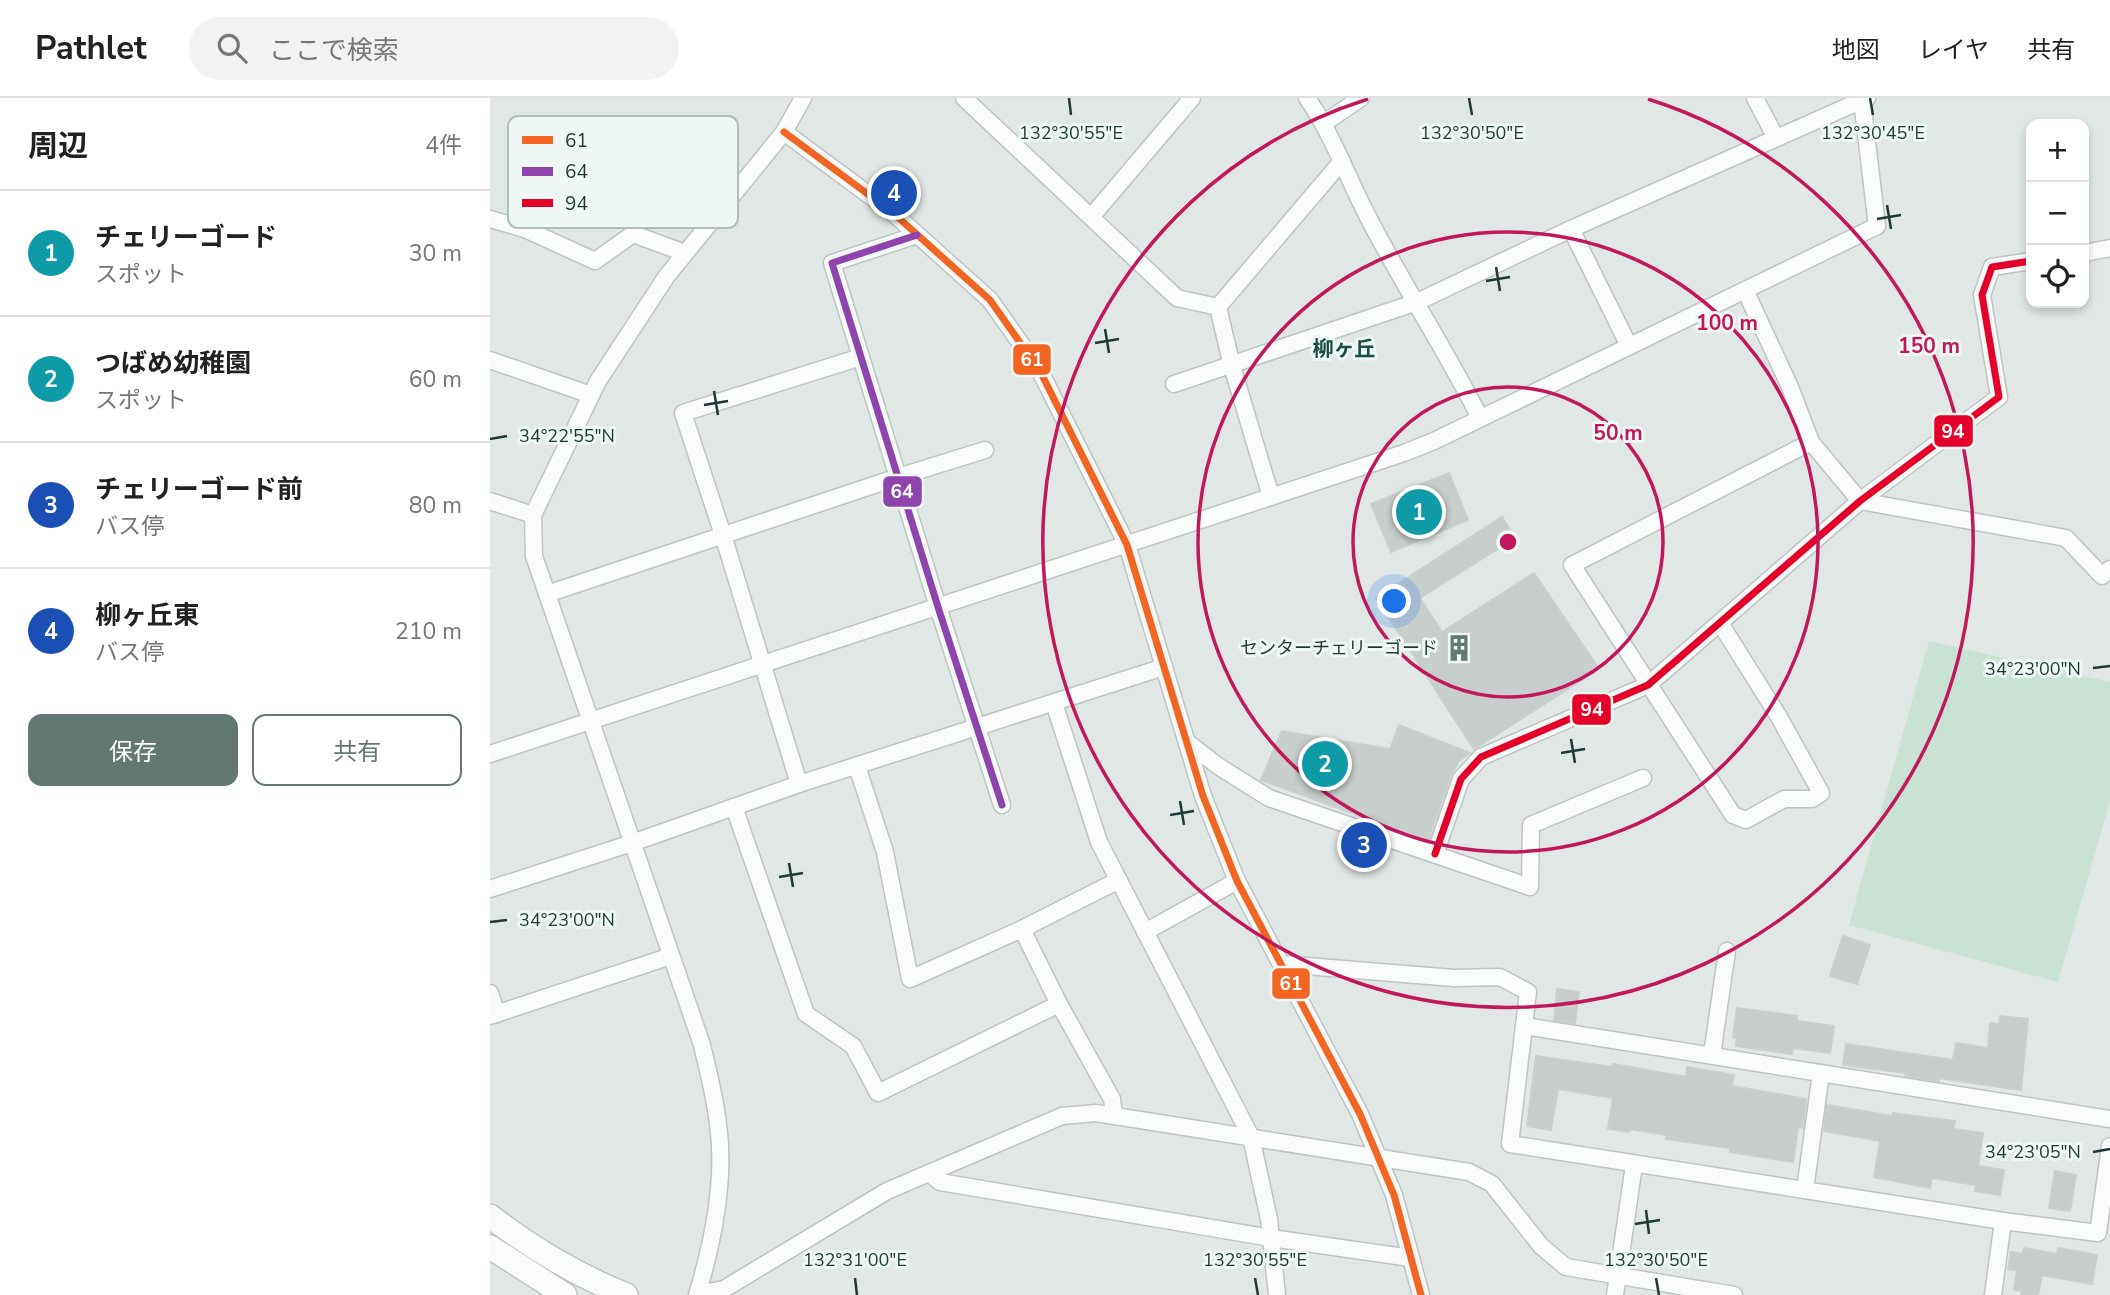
<!DOCTYPE html>
<html lang="ja">
<meta charset="utf-8">
<style>
:root{--surface:#fff;--page:#f2f2f2;--text:#222;--muted:#767676;--line:#e0e0e0;--accent:#637773}
body{margin:0;font-family:"Nunito Sans","Noto Sans JP",sans-serif;background:var(--page);color:var(--text)}
.controls{position:absolute;right:21px;top:21px;display:grid;overflow:hidden;border-radius:14px;box-shadow:0 4px 10px #0003}
.controls button{width:63px;height:63px;display:grid;place-items:center;padding:0;border:0;border-bottom:2px solid var(--line);background:var(--surface);color:var(--text);font:35px sans-serif}
.you{position:absolute;left:905px;top:504px;width:24px;height:24px;margin:-18px;border:5px solid #fff;border-radius:50%;background:#1a73e8;box-shadow:0 0 0 10px #1a73e833}
.badge{display:grid;place-items:center;width:46px;height:46px;border-radius:50%;background:var(--accent);color:#fff;font-size:23px;font-weight:700}
.pin{position:absolute;translate:-50% -50%;border:4px solid #fff;box-shadow:0 2px 7px #0006}
.list{margin:0;padding:0;list-style:none}
h2{display:flex;justify-content:space-between;align-items:center;height:91px;margin:0;padding:0 28px;font-size:30px}
h2 small{font-size:23px;font-weight:400;color:var(--muted)}
.list li{display:grid;grid-template-columns:46px 1fr auto;gap:21px;align-items:center;box-sizing:border-box;height:126px;padding:0 28px;border-top:2px solid var(--line)}
.list b{display:block;font-size:26px;white-space:nowrap}
.list p{margin:0;font-size:23px;white-space:nowrap;color:var(--muted)}
.list em{font-size:23px;font-style:normal;color:var(--muted)}
.actions{display:flex;gap:14px;padding:21px 28px}
.actions a{flex:1;padding:16px 0;border:2px solid var(--accent);border-radius:14px;text-align:center;font-size:24px;color:var(--accent)}
.actions .main{background:var(--accent);color:#fff}
.icon{flex:none;width:38px;height:38px;fill:none;stroke:currentColor;stroke-width:2;stroke-linecap:round;stroke-linejoin:round}
.map{position:relative;flex:none;width:1620px;height:1197px;overflow:hidden}
header{display:flex;align-items:center;gap:42px;box-sizing:border-box;height:98px;padding:0 35px;background:var(--surface);border-bottom:2px solid var(--line)}
header strong{font-size:33px}
nav{display:flex;gap:38px;margin-inline-start:auto;font-size:24px}
.search{width:490px;height:63px;background:var(--page);display:flex;align-items:center;gap:18px;box-sizing:border-box;padding:0 24px;border-radius:38px;color:var(--muted);font-size:26px}
main{display:flex}
aside{flex:1;background:var(--surface)}
.map>svg:first-child{display:block}
.green{fill:#c9e2d3}
.building{fill:#c8cecc;stroke:#cad0ce;stroke-width:2}
.lines{fill:none;stroke-linecap:round;stroke-linejoin:round}
.minor-casing{stroke:#bec4c2;stroke-width:19}
.secondary-casing{stroke:#bdc5c3;stroke-width:26}
.minor{stroke:#fafbfb;stroke-width:16}
.secondary{stroke:#fafbfb;stroke-width:23}
.bus-1-casing{stroke:#eef7f3;stroke-width:12}
.bus-2-casing{stroke:#eef7f3;stroke-width:12}
.bus-3-casing{stroke:#eef7f3;stroke-width:12}
.bus-1{stroke:#f26522;stroke-width:7}
.bus-2{stroke:#8e44ad;stroke-width:7}
.bus-3{stroke:#e4002b;stroke-width:7}
.ticks{fill:none;stroke:#1f3a36;stroke-width:2.5}
.ring{fill:none;stroke:#c2185b;stroke-width:3.5}
.labels{text-anchor:middle;dominant-baseline:central;stroke-width:6;stroke-linejoin:round;paint-order:stroke}
.poi-label{font-size:18px;fill:#1f3a36;stroke:#eef7f3;text-anchor:end}
.quarter-label{font-size:21px;font-weight:bold;fill:#1a4d46;stroke:#eef7f3}
.key{fill:#eef7f3;stroke:#b0beba;stroke-width:2}
.key-label{font-size:19px;fill:#1f3a36}
.ticks-label{font-size:18px;text-anchor:middle;fill:#1f3a36;stroke:#eef7f3;stroke-width:6;stroke-linejoin:round;paint-order:stroke}
.centre{fill:#c2185b;stroke:#eef7f3;stroke-width:3.5}
.ring-label{font-size:21px;text-anchor:middle;font-weight:bold;fill:#c2185b;stroke:#eef7f3;stroke-width:6;stroke-linejoin:round;paint-order:stroke}
.line-badge{stroke:#eef7f3;stroke-width:2.5}
.badge-label{font-size:19px;text-anchor:middle;font-weight:bold;fill:#fff}
</style>
<header>
<strong>Pathlet</strong>
<div class="search"><svg class="icon" aria-label="search" viewBox="0 0 24 24"><circle cx="10" cy="10" r="6"/><path d="M15 15l6 6"/></svg>ここで検索</div>
<nav><a>地図</a><a>レイヤ</a><a>共有</a></nav>
</header>
<main>
<aside>
<h2>周辺<small>4件</small></h2>
<ul class="list">
<li><span class="badge" style="background:#0f9aa8">1</span><div><b>チェリーゴード</b><p>スポット</p></div><em>30 m</em></li>
<li><span class="badge" style="background:#0f9aa8">2</span><div><b>つばめ幼稚園</b><p>スポット</p></div><em>60 m</em></li>
<li><span class="badge" style="background:#1a4fb4">3</span><div><b>チェリーゴード前</b><p>バス停</p></div><em>80 m</em></li>
<li><span class="badge" style="background:#1a4fb4">4</span><div><b>柳ヶ丘東</b><p>バス停</p></div><em>210 m</em></li>
</ul>
<div class="actions"><a class="main">保存</a><a>共有</a></div>
</aside>
<div class="map">
<svg width="1620" height="1197" viewBox="0 0 1620 1197">
<rect width="100%" height="100%" fill="#e1e7e5"/>
<!-- green -->
<path class="green" d="M 1439,543 L 1620,584 L 1620,703 L 1568,884 L 1359,827 Z"/>
<!-- building -->
<g class="building">
<path d="M 959,375 L 978,422 L 901,454 L 881,406 Z"/>
<path d="M 1012,419 L 1025,440 L 930,500 L 952,534 L 1044,475 L 1109,571 L 984,651 L 886,500 Z"/>
<path d="M 909,627 L 980,655 L 969,663 L 961,677 L 938,743 L 771,682 L 792,633 L 900,651 Z"/>
<path d="M 1353,838 L 1380,847 L 1367,886 L 1340,878 Z"/>
<path d="M 1067,891 L 1089,894 L 1085,925 L 1064,922 Z"/>
<path d="M 1247,910 L 1307,918 L 1307,923 L 1344,928 L 1340,955 L 1303,950 L 1302,956 L 1246,948 L 1247,940 L 1243,939 Z"/>
<path d="M 1510,918 L 1538,921 L 1531,992 L 1449,980 L 1449,983 L 1415,978 L 1415,975 L 1353,967 L 1356,946 L 1463,962 L 1466,945 L 1498,950 L 1500,925 L 1509,926 Z"/>
<path d="M 1046,958 L 1122,969 L 1123,966 L 1196,979 L 1197,969 L 1244,977 L 1242,988 L 1316,1001 L 1313,1030 L 1308,1029 L 1303,1064 L 1240,1054 L 1240,1050 L 1176,1041 L 1177,1037 L 1140,1031 L 1139,1034 L 1118,1031 L 1123,1000 L 1068,991 L 1061,1032 L 1037,1028 Z"/>
<path d="M 1337,1007 L 1402,1018 L 1403,1015 L 1465,1023 L 1463,1031 L 1493,1035 L 1488,1068 L 1514,1072 L 1510,1097 L 1485,1093 L 1486,1087 L 1442,1080 L 1440,1090 L 1384,1079 L 1390,1043 L 1334,1033 Z"/>
<path d="M 1565,1073 L 1586,1077 L 1580,1113 L 1559,1110 Z"/>
<path d="M 1534,1150 L 1567,1156 L 1568,1150 L 1607,1157 L 1602,1186 L 1552,1177 L 1548,1197 L 1531,1197 L 1532,1193 L 1524,1192 L 1527,1172 L 1518,1171 L 1521,1154 L 1532,1156 Z"/>
</g>
<g class="lines">
<defs>
<g id="minor">
<path d="M 474,0 L 687,200 L 728,209 L 742,268 L 781,399"/>
<path d="M 817,0 C 843,37 857,79 878,119 C 913,187 956,252 990,320"/>
<path d="M 1265,0 L 1286,40"/>
<path d="M 834,25 L 871,0"/>
<path d="M 294,34 L 402,114 L 500,202 L 550,273 L 637,447 L 713,698 L 747,783 L 870,1016 L 904,1097 L 931,1197"/>
<path d="M 601,119 L 702,0"/>
<path d="M 0,121 L 35,131 L 105,163 L 143,136 L 195,155"/>
<path d="M 1081,131 L 1139,248"/>
<path d="M 427,137 L 342,165 L 448,509 L 512,707"/>
<path d="M 1594,155 L 1620,150"/>
<path d="M 1255,192 L 1300,289 L 1321,344 L 1370,403 L 1576,440 L 1612,478 L 1620,471"/>
<path d="M 728,209 L 852,63"/>
<path d="M 0,262 L 101,297"/>
<path d="M 684,286 L 927,204 L 1081,131 L 1377,0"/>
<path d="M 0,403 L 43,417"/>
<path d="M 57,496 L 408,379 L 495,352"/>
<path d="M 1230,525 L 1289,619 L 1331,695 L 1322,701 L 1294,701 L 1256,722 L 1243,717 L 1082,467 L 1321,344"/>
<path d="M 564,605 L 609,744 L 761,1039 L 779,1121 L 787,1197"/>
<path d="M 697,644 L 728,668 L 779,700 L 1040,789 L 1041,727 L 1153,680"/>
<path d="M 0,656 L 914,355 L 944,343 L 1387,128 L 1372,2"/>
<path d="M 367,668 L 395,754 L 420,881 L 532,831 L 629,782"/>
<path d="M 309,686 L 233,437 L 193,315 L 371,259"/>
<path d="M 244,709 L 316,916 L 363,948 L 388,995 L 569,906"/>
<path d="M 945,756 L 971,681 L 991,659 L 1158,587 L 1370,403 L 1509,299 L 1492,197 L 1502,169 L 1541,163"/>
<path d="M 0,791 L 142,745 L 309,686 L 674,569"/>
<path d="M 532,831 L 569,906 L 622,1001 L 624,1018"/>
<path d="M 655,834 L 747,783"/>
<path d="M 791,866 L 964,880 L 1010,879 L 1038,894 L 1020,1046 L 1513,1123 L 1608,1135 L 1620,1048"/>
<path d="M 0,895 L 7,916"/>
<path d="M 0,918 L 181,858"/>
<path d="M 1034,928 L 1620,1021"/>
<path d="M 1222,957 L 1237,853"/>
<path d="M 439,1075 L 450,1084 L 781,1140 L 921,1160"/>
<path d="M 1315,1092 L 1331,975"/>
<path d="M 208,1196 L 234,1191 L 397,1093 L 572,1018 L 606,1015 L 979,1074 L 1002,1086 L 1051,1148 L 1076,1169 L 1244,1197"/>
<path d="M 207,1197 C 223,1144 236,1082 228,1026 C 225,999 218,973 212,947 L 44,458 L 43,417 L 108,283 L 176,179 L 294,34 L 313,0"/>
<path d="M 1125,1197 L 1144,1067"/>
<path d="M 1503,1197 L 1513,1123"/>
</g>
<g id="secondary">
<path d="M 0,1118 C 41,1150 87,1177 136,1197"/>
<path d="M 0,1149 L 75,1197"/>
</g>
</defs>
<!-- minor casing -->
<use href="#minor" class="minor-casing"/>
<!-- secondary casing -->
<use href="#secondary" class="secondary-casing"/>
<!-- minor -->
<use href="#minor" class="minor"/>
<!-- secondary -->
<use href="#secondary" class="secondary"/>
<defs>
<path id="bus-1" d="M 294,34 L 402,114 L 500,202 L 550,273 L 637,447 L 713,698 L 747,783 L 870,1016 L 904,1097 L 931,1197"/>
<path id="bus-2" d="M 427,137 L 342,165 L 448,509 L 512,707"/>
<path id="bus-3" d="M 945,756 L 971,681 L 991,659 L 1158,587 L 1370,403 L 1509,299 L 1492,197 L 1502,169 L 1541,163"/>
</defs>
<!-- bus-1 casing -->
<use href="#bus-1" class="bus-1-casing"/>
<!-- bus-2 casing -->
<use href="#bus-2" class="bus-2-casing"/>
<!-- bus-3 casing -->
<use href="#bus-3" class="bus-3-casing"/>
<!-- bus-1 -->
<use href="#bus-1" class="bus-1"/>
<!-- bus-2 -->
<use href="#bus-2" class="bus-2"/>
<!-- bus-3 -->
<use href="#bus-3" class="bus-3"/>
</g>
<!-- ticks -->
<path class="ticks" d="M 579,0 L 581,17M 979,0 L 982,17M 1380,0 L 1383,17M 1397,107 L 1401,131M 1387,121 L 1411,117M 1006,169 L 1010,193M 996,183 L 1020,179M 615,231 L 619,255M 605,245 L 629,241M 224,293 L 228,317M 214,307 L 238,303M 0,341 L 17,338M 1603,570 L 1620,568M 1081,641 L 1085,665M 1071,655 L 1095,651M 690,703 L 694,727M 680,717 L 704,713M 299,765 L 303,789M 289,779 L 313,775M 0,824 L 17,822M 1603,1054 L 1620,1051M 1156,1112 L 1159,1136M 1145,1126 L 1170,1122M 365,1180 L 367,1197M 765,1180 L 768,1197M 1166,1180 L 1169,1197"/>
<!-- distance rings -->
<g class="ring">
<circle cx="1018" cy="444" r="155"/>
<circle cx="1018" cy="444" r="310"/>
<path d="M1158 1A465 465 0 1 1 878 1"/>
</g>
<!-- icons -->
<defs>
<symbol id="building-bare" viewBox="-9 -9 18 18"><path d="M-4-6H4V6H1V3H-1V6H-4ZM-2.5-4.3h1.7v1.8h-1.7ZM.8-4.3h1.7v1.8H.8ZM-2.5-1h1.7V.8h-1.7ZM.8-1h1.7V.8H.8Z" fill="#637773" stroke="#eef7f3" stroke-width="2.5" paint-order="stroke"/></symbol>
</defs>
<g fill-rule="evenodd">
<use href="#building-bare" x="950" y="531" width="38" height="38"/>
</g>
<g class="labels">
<!-- poi labels -->
<g class="poi-label">
<text x="948" y="550">センターチェリーゴード</text>
</g>
<!-- quarter labels -->
<g class="quarter-label">
<text x="854" y="251">柳ヶ丘</text>
</g>
</g>
<!-- legend -->
<rect x="18" y="18" width="230" height="112" rx="10" class="key"/>
<rect x="32" y="38" width="31" height="8" fill="#f26522"/>
<rect x="32" y="69" width="31" height="9" fill="#8e44ad"/>
<rect x="32" y="101" width="31" height="8" fill="#e4002b"/>
<g class="key-label">
<text x="75" y="49">61</text>
<text x="75" y="80">64</text>
<text x="75" y="112">94</text>
</g>
<g class="ticks-label">
<text x="581" y="41">132°30'55"E</text>
<text x="982" y="41">132°30'50"E</text>
<text x="1383" y="41">132°30'45"E</text>
<text x="77" y="344">34°22'55"N</text>
<text x="1543" y="577">34°23'00"N</text>
<text x="77" y="828">34°23'00"N</text>
<text x="1543" y="1060">34°23'05"N</text>
<text x="365" y="1168">132°31'00"E</text>
<text x="765" y="1168">132°30'55"E</text>
<text x="1166" y="1168">132°30'50"E</text>
</g>
<circle cx="1018" cy="444" r="10" class="centre"/>
<g class="ring-label">
<text x="1237" y="232">100 m</text>
<text x="1439" y="255">150 m</text>
<text x="1128" y="342">50 m</text>
</g>
<g class="line-badge">
<rect x="522" y="245" width="40" height="33" rx="7" fill="#f26522"/>
<rect x="1443" y="316" width="41" height="34" rx="7" fill="#e4002b"/>
<rect x="392" y="377" width="41" height="33" rx="7" fill="#8e44ad"/>
<rect x="1081" y="595" width="41" height="33" rx="7" fill="#e4002b"/>
<rect x="781" y="869" width="40" height="33" rx="7" fill="#f26522"/>
</g>
<g class="badge-label">
<text x="542" y="268">61</text>
<text x="1463" y="340">94</text>
<text x="412" y="400">64</text>
<text x="1102" y="618">94</text>
<text x="801" y="892">61</text>
</g>
</svg>
<div class="controls">
<button>+</button>
<button>−</button>
<button><svg class="icon" aria-label="locate" viewBox="0 0 24 24"><circle cx="12" cy="12" r="6"/><path d="M12 2v4M12 18v4M2 12h4M18 12h4"/></svg></button>
</div>
<div class="you"></div>
<div class="pin badge" style="left:929px;top:414px;background:#0f9aa8">1</div>
<div class="pin badge" style="left:835px;top:666px;background:#0f9aa8">2</div>
<div class="pin badge" style="left:874px;top:747px;background:#1a4fb4">3</div>
<div class="pin badge" style="left:404px;top:95px;background:#1a4fb4">4</div>
</div>
</main>
